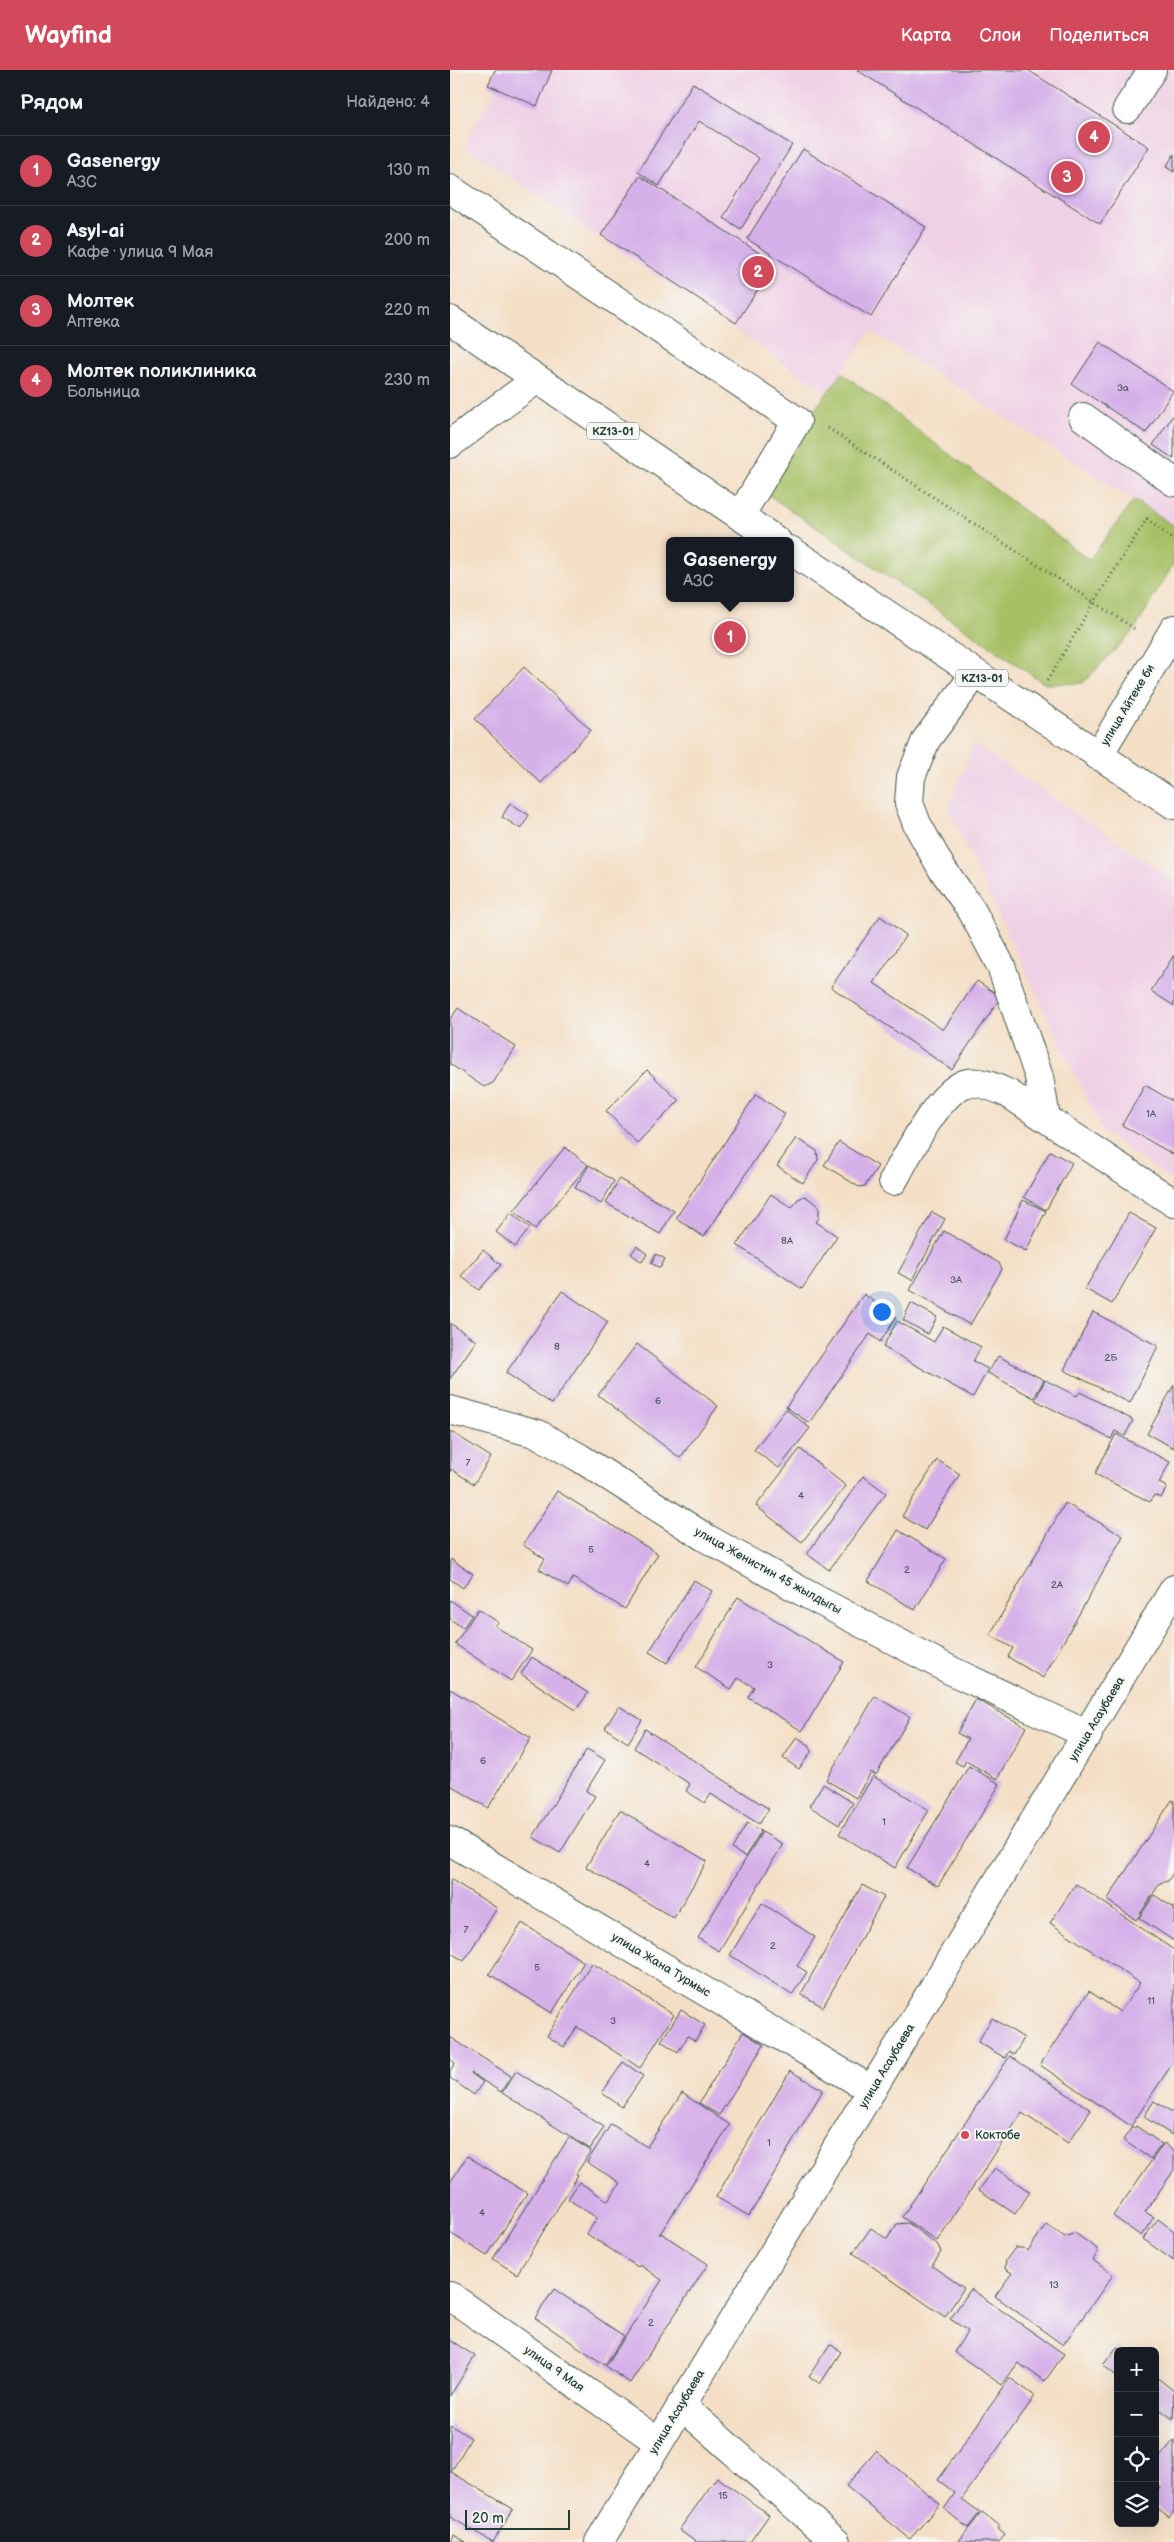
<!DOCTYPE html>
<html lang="ru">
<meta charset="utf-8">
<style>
:root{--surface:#171b24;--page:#20242c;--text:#f1f3f6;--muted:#9ea1a6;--line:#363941;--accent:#d1495b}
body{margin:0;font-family:"Balsamiq Sans",sans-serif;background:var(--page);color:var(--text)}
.controls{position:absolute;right:15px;bottom:15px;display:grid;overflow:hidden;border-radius:8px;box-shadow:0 5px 20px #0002}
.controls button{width:45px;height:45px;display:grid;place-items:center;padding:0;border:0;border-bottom:1px solid var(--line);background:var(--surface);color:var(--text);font:25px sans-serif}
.scale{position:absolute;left:15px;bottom:12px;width:105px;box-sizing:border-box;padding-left:5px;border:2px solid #1f3d34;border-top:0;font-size:14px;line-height:18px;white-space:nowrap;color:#1f3d34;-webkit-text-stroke:4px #f6f6f2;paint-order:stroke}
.you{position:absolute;left:431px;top:1241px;width:18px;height:18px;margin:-12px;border:4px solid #fff;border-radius:50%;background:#1a73e8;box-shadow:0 0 0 8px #1a73e833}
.badge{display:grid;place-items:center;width:32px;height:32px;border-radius:50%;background:var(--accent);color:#fff;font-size:16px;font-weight:700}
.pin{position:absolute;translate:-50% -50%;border:2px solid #fff;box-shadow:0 1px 5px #0006}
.popup{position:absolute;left:216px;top:467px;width:128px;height:65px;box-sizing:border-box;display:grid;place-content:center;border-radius:8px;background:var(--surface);filter:drop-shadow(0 1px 4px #0005);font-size:16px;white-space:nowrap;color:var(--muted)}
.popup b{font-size:19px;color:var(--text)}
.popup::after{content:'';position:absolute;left:50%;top:100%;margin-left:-10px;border:10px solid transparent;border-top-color:var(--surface)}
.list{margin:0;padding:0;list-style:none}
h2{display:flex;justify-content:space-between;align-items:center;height:65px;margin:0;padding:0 20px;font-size:21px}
h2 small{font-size:16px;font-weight:400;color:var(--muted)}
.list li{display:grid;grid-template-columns:32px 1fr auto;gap:15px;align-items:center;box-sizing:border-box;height:70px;padding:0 20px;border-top:1px solid var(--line)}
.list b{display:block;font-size:19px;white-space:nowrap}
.list p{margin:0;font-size:16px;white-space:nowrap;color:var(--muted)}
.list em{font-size:16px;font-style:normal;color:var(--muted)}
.icon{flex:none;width:28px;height:28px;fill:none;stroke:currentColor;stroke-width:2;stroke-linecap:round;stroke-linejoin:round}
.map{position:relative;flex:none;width:724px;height:2472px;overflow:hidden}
header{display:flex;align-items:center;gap:30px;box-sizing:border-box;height:70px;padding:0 25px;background:var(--accent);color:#fff}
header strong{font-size:24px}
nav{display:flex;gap:28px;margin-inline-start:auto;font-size:18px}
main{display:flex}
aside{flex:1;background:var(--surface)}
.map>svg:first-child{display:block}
.built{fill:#f0d0e5}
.green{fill:#a7c065;stroke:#637e4c}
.building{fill:#d6b0e9}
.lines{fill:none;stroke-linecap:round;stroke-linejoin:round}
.minor-casing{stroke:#3f554a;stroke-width:30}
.highway-casing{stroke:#3f554a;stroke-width:30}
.path{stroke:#3f554a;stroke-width:3;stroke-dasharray:1 4;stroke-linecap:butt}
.minor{stroke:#fff;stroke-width:28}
.highway{stroke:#fff;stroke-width:28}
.poi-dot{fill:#d1495b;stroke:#f6f6f2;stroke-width:2}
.labels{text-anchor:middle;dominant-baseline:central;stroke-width:4;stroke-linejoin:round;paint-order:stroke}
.number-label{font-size:10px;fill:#4d5a61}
.shield{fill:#f6f6f2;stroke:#60746d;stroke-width:1}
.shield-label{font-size:11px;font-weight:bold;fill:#1f3d34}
.street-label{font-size:12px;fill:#1f3d34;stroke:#f6f6f2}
.poi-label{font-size:12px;fill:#1f3d34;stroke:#f6f6f2;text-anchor:start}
</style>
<header>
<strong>Wayfind</strong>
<nav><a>Карта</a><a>Слои</a><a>Поделиться</a></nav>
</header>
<main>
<aside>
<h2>Рядом<small>Найдено: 4</small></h2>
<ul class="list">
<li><span class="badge">1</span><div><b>Gasenergy</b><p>АЗС</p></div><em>130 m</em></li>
<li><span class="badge">2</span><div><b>Asyl-ai</b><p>Кафе · улица 9 Мая</p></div><em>200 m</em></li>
<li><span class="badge">3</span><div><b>Молтек</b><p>Аптека</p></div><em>220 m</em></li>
<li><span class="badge">4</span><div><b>Молтек поликлиника</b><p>Больница</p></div><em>230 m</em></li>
</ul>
</aside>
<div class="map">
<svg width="724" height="2472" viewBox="0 0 724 2472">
<rect width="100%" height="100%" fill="#f6f6f2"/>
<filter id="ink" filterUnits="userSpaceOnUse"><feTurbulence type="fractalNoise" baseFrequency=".02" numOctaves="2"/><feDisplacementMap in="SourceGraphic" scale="10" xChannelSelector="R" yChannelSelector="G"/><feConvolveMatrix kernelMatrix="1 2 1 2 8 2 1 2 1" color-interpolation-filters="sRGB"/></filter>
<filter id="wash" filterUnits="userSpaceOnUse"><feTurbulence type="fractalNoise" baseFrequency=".0096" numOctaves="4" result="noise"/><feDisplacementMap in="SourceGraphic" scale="20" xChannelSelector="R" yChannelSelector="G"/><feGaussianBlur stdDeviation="1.12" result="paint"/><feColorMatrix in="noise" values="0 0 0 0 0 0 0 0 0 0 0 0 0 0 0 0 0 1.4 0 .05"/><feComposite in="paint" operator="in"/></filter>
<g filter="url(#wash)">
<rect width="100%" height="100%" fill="#f4dfc6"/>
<!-- built -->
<g class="built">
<path d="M 56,0 L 724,0 L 724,456 L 420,261 L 378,323 L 14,76 Z"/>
<path d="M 524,674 L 724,810 L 724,1112 L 652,1061 L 498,739 Z"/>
</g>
<!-- green -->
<path class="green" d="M 392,303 L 639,490 L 684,430 L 724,456 L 724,493 L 685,559 L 633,613 L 595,614 L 307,417 Z"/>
<g id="blocks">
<!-- building -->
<g class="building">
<path d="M 45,0 L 102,0 L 87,36 L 38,15 Z"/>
<path d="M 407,0 L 578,0 L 699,77 L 650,154 Z"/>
<path d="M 243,13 L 342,75 L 291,159 L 273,148 L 309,88 L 249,51 L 209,116 L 188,102 Z"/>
<path d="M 353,79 L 476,157 L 421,247 L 297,169 Z"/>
<path d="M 724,84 L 724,102 L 716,97 Z"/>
<path d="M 190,106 L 325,193 L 286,253 L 151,165 Z"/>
<path d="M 650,272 L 723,321 L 696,363 L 622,314 Z"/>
<path d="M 724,344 L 724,389 L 703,375 Z"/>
<path d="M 74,597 L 141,660 L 91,713 L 25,649 Z"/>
<path d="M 60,733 L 79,745 L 71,759 L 52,747 Z"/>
<path d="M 430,846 L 456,865 L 424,913 L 493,960 L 527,911 L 551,927 L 502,1000 L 381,917 Z"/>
<path d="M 724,885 L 724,936 L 701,921 Z"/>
<path d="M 8,938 L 66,977 L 43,1013 L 34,1017 L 0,994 L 0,950 Z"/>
<path d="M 197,1000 L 229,1031 L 187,1073 L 156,1041 Z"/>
<path d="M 695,1015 L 724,1032 L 724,1085 L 672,1055 Z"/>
<path d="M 306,1024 L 335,1044 L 254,1167 L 226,1148 Z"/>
<path d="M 346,1068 L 367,1081 L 368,1090 L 353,1113 L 327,1096 Z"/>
<path d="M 389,1072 L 428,1096 L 415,1116 L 409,1117 L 374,1095 Z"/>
<path d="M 115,1077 L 138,1095 L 85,1159 L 64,1141 Z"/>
<path d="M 600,1081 L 622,1093 L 596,1140 L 574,1127 Z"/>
<path d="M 139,1095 L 164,1111 L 151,1134 L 125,1118 Z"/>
<path d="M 169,1109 L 224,1141 L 210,1164 L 156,1133 Z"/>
<path d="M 321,1124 L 342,1138 L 348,1129 L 355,1126 L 369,1136 L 369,1148 L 366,1152 L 387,1166 L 352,1219 L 287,1175 Z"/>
<path d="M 573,1130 L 596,1141 L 576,1181 L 554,1170 Z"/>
<path d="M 482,1142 L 495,1149 L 462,1210 L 448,1203 Z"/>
<path d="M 61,1143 L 80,1158 L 65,1177 L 46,1162 Z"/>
<path d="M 679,1143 L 706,1158 L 662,1234 L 635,1219 Z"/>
<path d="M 494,1161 L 549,1193 L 552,1199 L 520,1255 L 460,1220 Z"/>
<path d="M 187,1176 L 197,1184 L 192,1192 L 181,1184 Z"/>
<path d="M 33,1180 L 51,1195 L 29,1220 L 11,1206 Z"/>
<path d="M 206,1184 L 215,1189 L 210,1198 L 201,1193 Z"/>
<path d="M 112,1221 L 158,1252 L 102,1334 L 56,1303 Z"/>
<path d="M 414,1224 L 446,1248 L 430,1272 L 420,1264 L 359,1353 L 336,1337 Z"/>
<path d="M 461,1233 L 487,1247 L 478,1264 L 453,1250 Z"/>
<path d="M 643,1242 L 708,1276 L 680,1333 L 614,1300 Z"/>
<path d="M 447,1251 L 484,1272 L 493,1256 L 531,1277 L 523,1291 L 538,1299 L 523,1327 L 433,1277 Z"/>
<path d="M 0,1253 L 26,1271 L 0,1309 Z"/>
<path d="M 187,1274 L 268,1336 L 230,1388 L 148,1325 Z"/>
<path d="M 548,1286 L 594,1310 L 584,1328 L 538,1303 Z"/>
<path d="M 595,1310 L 627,1326 L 630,1322 L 683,1350 L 675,1366 L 665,1361 L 661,1369 L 585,1330 Z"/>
<path d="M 724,1315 L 724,1378 L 697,1364 Z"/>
<path d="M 336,1339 L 360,1358 L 329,1398 L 304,1380 Z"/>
<path d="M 0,1361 L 41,1387 L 24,1414 L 1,1399 L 0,1402 Z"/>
<path d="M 666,1364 L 720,1392 L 709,1413 L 717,1417 L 711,1428 L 704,1425 L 700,1432 L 645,1404 Z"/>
<path d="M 350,1379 L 396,1416 L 352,1472 L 306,1436 Z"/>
<path d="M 487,1390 L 510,1404 L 475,1460 L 452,1446 Z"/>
<path d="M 413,1406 L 436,1423 L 379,1500 L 357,1484 Z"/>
<path d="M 107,1421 L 208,1484 L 175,1539 L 123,1508 L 118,1517 L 89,1499 L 95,1489 L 73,1475 Z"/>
<path d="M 615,1433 L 673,1466 L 593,1608 L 558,1587 L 563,1578 L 540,1565 Z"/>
<path d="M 448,1460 L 496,1489 L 465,1540 L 418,1511 Z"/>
<path d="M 1,1489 L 23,1504 L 13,1518 L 0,1509 Z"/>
<path d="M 244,1510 L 262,1521 L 217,1593 L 199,1582 Z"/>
<path d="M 288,1527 L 394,1592 L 352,1661 L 298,1627 L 304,1617 L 288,1608 L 281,1619 L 246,1597 Z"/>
<path d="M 0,1530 L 22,1545 L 13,1558 L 0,1549 Z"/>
<path d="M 28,1539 L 48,1552 L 45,1556 L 82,1580 L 61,1611 L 5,1574 Z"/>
<path d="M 82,1587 L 138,1623 L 126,1640 L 71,1604 Z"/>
<path d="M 0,1619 L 81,1668 L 38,1738 L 0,1715 Z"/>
<path d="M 425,1626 L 460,1647 L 426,1705 L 421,1702 L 406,1728 L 376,1710 Z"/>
<path d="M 526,1629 L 576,1657 L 547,1709 L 516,1691 L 513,1696 L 505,1692 L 518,1669 L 507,1663 Z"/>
<path d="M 169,1636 L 192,1650 L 178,1673 L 155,1658 Z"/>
<path d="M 195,1659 L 319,1739 L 309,1754 L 261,1724 L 255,1733 L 236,1721 L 240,1714 L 184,1678 Z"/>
<path d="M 347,1667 L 359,1675 L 361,1682 L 349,1699 L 333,1688 Z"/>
<path d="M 137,1679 L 155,1690 L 136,1721 L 145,1726 L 110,1783 L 83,1767 Z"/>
<path d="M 519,1696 L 550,1714 L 488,1816 L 457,1798 Z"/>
<path d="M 423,1706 L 479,1740 L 445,1798 L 389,1764 Z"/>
<path d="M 373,1714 L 403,1733 L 389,1755 L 359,1736 Z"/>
<path d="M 722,1730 L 724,1731 L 724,1801 L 718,1811 L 710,1813 L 686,1850 L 657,1830 Z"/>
<path d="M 170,1740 L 257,1791 L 224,1848 L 136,1797 Z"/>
<path d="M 297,1753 L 311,1761 L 295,1787 L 282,1779 Z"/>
<path d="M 312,1762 L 333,1774 L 269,1881 L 248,1868 Z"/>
<path d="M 0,1809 L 47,1838 L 14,1891 L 0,1882 Z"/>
<path d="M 626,1814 L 724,1880 L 724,1991 L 681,2056 L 590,1995 L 639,1921 L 670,1942 L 690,1913 L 600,1853 Z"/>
<path d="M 412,1815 L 434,1827 L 373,1937 L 351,1924 Z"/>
<path d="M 704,1825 L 724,1838 L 724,1871 L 689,1848 Z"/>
<path d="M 312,1833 L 365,1867 L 347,1896 L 357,1902 L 342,1925 L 280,1885 Z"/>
<path d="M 72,1853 L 134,1892 L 102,1943 L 39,1904 Z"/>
<path d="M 142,1893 L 224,1945 L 190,1998 L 127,1957 L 114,1977 L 97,1966 Z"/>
<path d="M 231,1940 L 255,1955 L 245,1971 L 238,1966 L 228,1982 L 211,1971 Z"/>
<path d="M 542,1948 L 574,1968 L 564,1985 L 559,1981 L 555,1988 L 528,1972 Z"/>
<path d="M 293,1962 L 314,1975 L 269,2045 L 249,2033 Z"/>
<path d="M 0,1967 L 61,2006 L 51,2022 L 21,2003 L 33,2012 L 24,2025 L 0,2008 L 0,2001 L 5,1993 L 0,1989 Z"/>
<path d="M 560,1986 L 641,2040 L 618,2073 L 572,2043 L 487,2171 L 452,2147 Z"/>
<path d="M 173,1992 L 193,2006 L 172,2037 L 152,2023 Z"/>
<path d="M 66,2001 L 154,2057 L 140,2079 L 52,2023 Z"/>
<path d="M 340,2001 L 373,2020 L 299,2146 L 266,2127 Z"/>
<path d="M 232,2023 L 280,2055 L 209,2165 L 211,2163 L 258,2194 L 180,2313 L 156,2296 L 212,2210 L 190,2195 L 188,2197 L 137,2164 L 147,2148 L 118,2129 L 129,2112 L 158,2131 L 170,2113 L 137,2092 L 161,2054 L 197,2077 Z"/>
<path d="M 704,2031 L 724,2043 L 722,2065 L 694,2047 Z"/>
<path d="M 686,2056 L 712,2074 L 701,2089 L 673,2070 L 682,2057 L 684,2059 Z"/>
<path d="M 119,2067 L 141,2081 L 126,2104 L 128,2105 L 67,2204 L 43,2189 Z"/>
<path d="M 714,2073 L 724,2081 L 724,2100 L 695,2142 L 704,2147 L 691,2166 L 663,2146 Z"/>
<path d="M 17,2086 L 77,2123 L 37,2186 L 0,2163 L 0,2113 Z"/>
<path d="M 545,2098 L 580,2122 L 565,2144 L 529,2120 Z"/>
<path d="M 708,2149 L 724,2161 L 724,2191 L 693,2169 Z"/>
<path d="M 458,2153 L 488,2175 L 491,2182 L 482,2196 L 514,2218 L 495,2247 L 403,2183 L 421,2158 L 437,2169 L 447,2154 Z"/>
<path d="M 596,2154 L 615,2167 L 625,2163 L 646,2178 L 648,2182 L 643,2190 L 663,2205 L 613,2275 L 545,2226 L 562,2203 L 555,2199 L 556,2190 L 565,2178 L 574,2178 L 578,2181 Z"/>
<path d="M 104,2219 L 174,2266 L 155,2295 L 85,2248 Z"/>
<path d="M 521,2219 L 614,2284 L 595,2311 L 568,2293 L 552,2315 L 504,2282 L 518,2261 L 500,2249 Z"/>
<path d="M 0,2270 L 25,2286 L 0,2326 Z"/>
<path d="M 380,2274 L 391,2282 L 370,2314 L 359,2306 Z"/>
<path d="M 667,2277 L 673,2281 L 668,2281 L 668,2307 L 653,2295 Z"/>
<path d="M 705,2306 L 724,2321 L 723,2349 L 705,2336 Z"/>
<path d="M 560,2308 L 585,2326 L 512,2429 L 530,2442 L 518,2458 L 494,2439 L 505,2423 L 488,2410 Z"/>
<path d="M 0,2355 L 21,2368 L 1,2402 L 63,2439 L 43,2472 L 0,2447 Z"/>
<path d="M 724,2370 L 724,2441 L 719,2447 L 705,2436 L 705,2423 L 710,2417 L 705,2413 L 705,2393 Z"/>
<path d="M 426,2381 L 490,2434 L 460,2469 L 396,2416 Z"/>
<path d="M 267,2407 L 319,2445 L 300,2472 L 246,2472 L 229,2460 Z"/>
<path d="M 532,2442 L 550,2456 L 548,2459 L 555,2465 L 549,2472 L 508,2472 Z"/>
<path d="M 4,2465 L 16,2472 L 0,2472 Z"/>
</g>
</g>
</g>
<g filter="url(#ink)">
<use href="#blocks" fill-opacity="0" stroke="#3f554a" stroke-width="1"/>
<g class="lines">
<defs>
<g id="minor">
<path d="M 677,39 L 702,0"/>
<path d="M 0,119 L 347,351 L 290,446"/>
<path d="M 633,347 L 724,412"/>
<path d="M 0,374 L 87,309"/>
<path d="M 525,604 L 476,670 L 461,707 L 459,733 L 467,754 L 491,797 L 522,841 L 551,896 L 589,1007 L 596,1048"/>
<path d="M 648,686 L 724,559"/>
<path d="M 443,1111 C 458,1085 486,1025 514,1014 C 528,1009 546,1018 559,1024 L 724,1133"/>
<path d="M 0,1340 L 88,1364 L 130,1388 L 256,1468 L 364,1528 L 502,1601 L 638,1665"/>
<path d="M 0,1771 L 422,2020"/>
<path d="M 0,2226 L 208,2372"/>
<path d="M 231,2335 L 386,2472"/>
<path d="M 149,2472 L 724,1519"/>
</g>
<g id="highway">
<path d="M 0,250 L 327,471"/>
<path d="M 340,480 L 724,735"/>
</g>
</defs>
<!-- minor casing -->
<use href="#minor" class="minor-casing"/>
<!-- highway casing -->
<use href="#highway" class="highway-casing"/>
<!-- path -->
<g class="path">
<path d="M 378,358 L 685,559"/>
<path d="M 597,611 L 644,532 L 697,449 L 724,471"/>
</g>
<!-- minor -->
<use href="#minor" class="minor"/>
<!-- highway -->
<use href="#highway" class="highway"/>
</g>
</g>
<!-- markers -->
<circle class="poi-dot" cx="515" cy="2065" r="5"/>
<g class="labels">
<!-- number labels -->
<g class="number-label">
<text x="673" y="318">3а</text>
<text x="701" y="1044">1А</text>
<text x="337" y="1171">8А</text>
<text x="506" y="1210">3А</text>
<text x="107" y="1277">8</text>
<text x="661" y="1288">2Б</text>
<text x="208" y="1331">6</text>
<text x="18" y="1393">7</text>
<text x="351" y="1426">4</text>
<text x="141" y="1480">5</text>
<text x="457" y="1500">2</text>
<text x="607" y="1515">2А</text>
<text x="320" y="1595">3</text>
<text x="33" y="1691">6</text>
<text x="434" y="1752">1</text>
<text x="197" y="1794">4</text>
<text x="16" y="1860">7</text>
<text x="323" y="1876">2</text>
<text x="87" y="1898">5</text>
<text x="701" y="1931">11</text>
<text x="163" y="1951">3</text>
<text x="319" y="2073">1</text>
<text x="32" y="2143">4</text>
<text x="604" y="2215">13</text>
<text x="201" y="2253">2</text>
<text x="273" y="2426">15</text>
</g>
<!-- shield labels -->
<g class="shield">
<rect x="137" y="352.5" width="52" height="17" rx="4"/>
<rect x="506" y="599.5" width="52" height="17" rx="4"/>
</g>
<g class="shield-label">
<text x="163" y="361">KZ13-01</text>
<text x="532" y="608">KZ13-01</text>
</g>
<!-- street labels -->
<g class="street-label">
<text transform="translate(678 635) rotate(-59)">улица Айтеке би</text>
<text transform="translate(318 1501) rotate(29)">улица Женистин 45 жылдыгы</text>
<text transform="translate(647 1649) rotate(-59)">улица Асаубаева</text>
<text transform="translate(211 1895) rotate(31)">улица Жана Турмыс</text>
<text transform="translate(437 1996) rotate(-59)">улица Асаубаева</text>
<text transform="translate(104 2299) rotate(35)">улица 9 Мая</text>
<text transform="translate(227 2342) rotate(-59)">улица Асаубаева</text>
</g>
<!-- poi labels -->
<g class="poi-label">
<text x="525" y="2065">Коктобе</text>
</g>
</g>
</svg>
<div class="controls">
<button>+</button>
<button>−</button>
<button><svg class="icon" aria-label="locate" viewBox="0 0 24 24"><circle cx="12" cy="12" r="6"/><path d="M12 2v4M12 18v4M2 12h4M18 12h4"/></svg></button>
<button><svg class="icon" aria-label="layers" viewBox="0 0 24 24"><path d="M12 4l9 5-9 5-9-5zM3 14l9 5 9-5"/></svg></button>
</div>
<div class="scale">20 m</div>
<div class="you"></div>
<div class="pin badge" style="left:280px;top:567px">1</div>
<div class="popup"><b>Gasenergy</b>АЗС</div>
<div class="pin badge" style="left:308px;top:202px">2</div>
<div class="pin badge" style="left:617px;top:107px">3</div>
<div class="pin badge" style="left:644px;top:67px">4</div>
</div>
</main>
